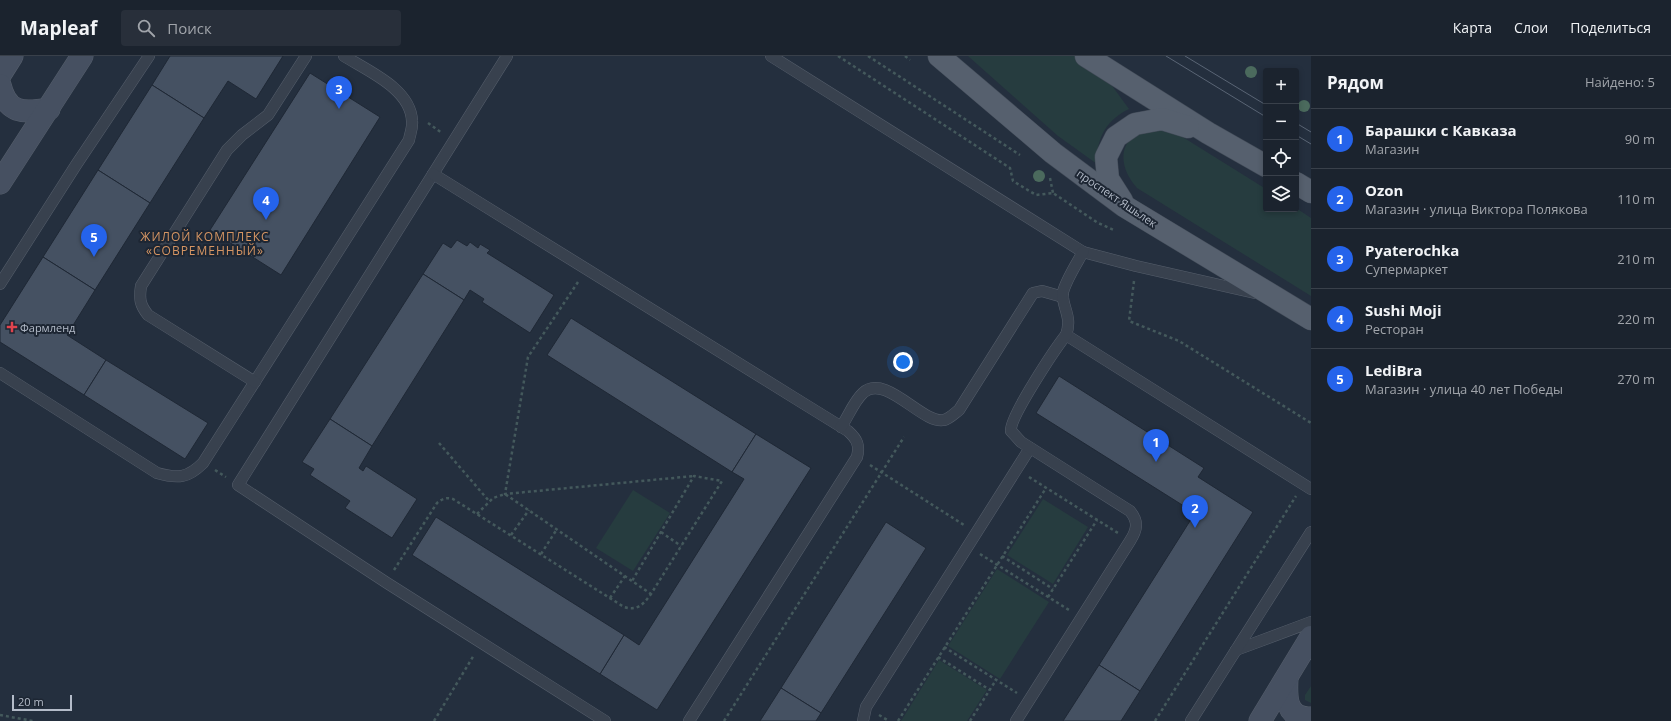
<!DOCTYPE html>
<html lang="ru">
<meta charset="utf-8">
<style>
:root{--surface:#1b232e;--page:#282f3a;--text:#f1f3f6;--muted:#a0a4aa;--line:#39404a;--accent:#2563eb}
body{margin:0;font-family:"Open Sans",sans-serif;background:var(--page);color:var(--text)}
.controls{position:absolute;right:12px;top:12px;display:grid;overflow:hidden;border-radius:4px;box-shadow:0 2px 6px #0003}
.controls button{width:36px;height:36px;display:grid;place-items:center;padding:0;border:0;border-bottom:1px solid var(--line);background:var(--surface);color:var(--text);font:20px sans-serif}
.scale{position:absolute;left:12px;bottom:10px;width:60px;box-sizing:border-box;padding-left:4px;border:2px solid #b4bcc9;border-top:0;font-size:11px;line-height:14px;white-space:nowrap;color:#b4bcc9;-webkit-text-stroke:3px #1d2633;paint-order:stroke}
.you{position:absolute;left:903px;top:306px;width:14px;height:14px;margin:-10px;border:3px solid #fff;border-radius:50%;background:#1a73e8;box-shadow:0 0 0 6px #1a73e833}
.badge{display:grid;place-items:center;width:26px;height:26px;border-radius:50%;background:var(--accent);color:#fff;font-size:13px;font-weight:700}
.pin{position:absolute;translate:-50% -33px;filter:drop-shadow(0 1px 2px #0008)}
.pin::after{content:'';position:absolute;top:21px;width:14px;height:12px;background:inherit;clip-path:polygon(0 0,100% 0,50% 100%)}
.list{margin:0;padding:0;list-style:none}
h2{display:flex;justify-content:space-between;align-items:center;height:52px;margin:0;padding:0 16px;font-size:17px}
h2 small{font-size:13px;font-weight:400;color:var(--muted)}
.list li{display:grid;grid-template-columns:26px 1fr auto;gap:12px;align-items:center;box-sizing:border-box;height:60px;padding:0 16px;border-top:1px solid var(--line)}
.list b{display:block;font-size:15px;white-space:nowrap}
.list p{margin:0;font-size:13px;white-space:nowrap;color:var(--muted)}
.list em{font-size:13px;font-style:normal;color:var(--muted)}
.icon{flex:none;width:22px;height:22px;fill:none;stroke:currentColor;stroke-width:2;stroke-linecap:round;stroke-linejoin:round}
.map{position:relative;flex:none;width:1311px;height:665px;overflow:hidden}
header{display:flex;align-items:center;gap:24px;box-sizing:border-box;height:56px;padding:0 20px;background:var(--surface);border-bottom:1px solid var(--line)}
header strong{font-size:19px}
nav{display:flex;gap:22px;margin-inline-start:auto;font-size:14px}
.search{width:280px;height:36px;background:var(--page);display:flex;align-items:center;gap:10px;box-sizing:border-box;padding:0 14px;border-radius:4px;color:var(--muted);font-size:15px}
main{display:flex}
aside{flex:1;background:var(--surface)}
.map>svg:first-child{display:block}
.green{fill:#263c3f}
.building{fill:#455162;stroke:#1f2835}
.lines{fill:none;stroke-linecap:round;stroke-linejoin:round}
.lane-casing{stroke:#565f6c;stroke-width:12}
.secondary-casing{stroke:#565f6c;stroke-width:23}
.primary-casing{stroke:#414a57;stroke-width:23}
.path{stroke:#44595c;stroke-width:2.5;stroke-dasharray:3 3;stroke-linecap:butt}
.lane{stroke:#38414e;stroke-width:11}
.secondary{stroke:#465061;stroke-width:22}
.primary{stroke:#56606e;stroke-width:22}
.tram{stroke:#5a6575;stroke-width:1}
.tree{fill:#4b6a5d}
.health-dot{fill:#e0444e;stroke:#1d2633;stroke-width:1.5}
.labels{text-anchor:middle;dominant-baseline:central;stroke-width:4;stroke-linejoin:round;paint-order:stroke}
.street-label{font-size:11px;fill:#b4bcc9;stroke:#1d2633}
.poi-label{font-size:11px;fill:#b4bcc9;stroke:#1d2633;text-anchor:start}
.neighbourhood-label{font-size:12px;letter-spacing:1px;fill:#d59563;stroke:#1d2633}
</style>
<header>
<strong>Mapleaf</strong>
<div class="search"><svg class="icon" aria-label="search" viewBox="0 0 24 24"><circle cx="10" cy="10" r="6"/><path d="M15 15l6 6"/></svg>Поиск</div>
<nav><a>Карта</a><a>Слои</a><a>Поделиться</a></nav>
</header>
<main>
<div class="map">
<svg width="1311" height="665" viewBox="0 0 1311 665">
<rect width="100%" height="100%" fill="#242f3e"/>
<!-- green -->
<g class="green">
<path d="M 968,0 L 1076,0 L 1102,16 L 1129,53 C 1106,64 1096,83 1097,108 L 1058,80 Z"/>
<path d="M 1165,70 L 1266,133 L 1266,153 L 1296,152 L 1311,162 L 1311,240 L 1137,132 C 1123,117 1116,93 1135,79 C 1142,73 1156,72 1165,70 Z"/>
<path d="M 633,434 L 670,457 L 633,515 L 596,492 Z"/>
<path d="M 1043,443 L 1088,471 L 1053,528 L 1007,499 Z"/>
<path d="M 997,513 L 1049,546 L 1000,623 L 948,590 Z"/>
<path d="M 939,604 L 987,634 L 967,665 L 901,665 Z"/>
<path d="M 1311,630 L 1311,647 L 1305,644 L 1305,639 Z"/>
</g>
<!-- building -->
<g class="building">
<path d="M 170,0 L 283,0 L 256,43 L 228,25 L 204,62 L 152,29 Z"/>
<path d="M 310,17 L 380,61 L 281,219 L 210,174 Z"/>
<path d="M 152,29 L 204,62 L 150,147 L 98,114 Z"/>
<path d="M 98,114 L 150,147 L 95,234 L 43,201 Z"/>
<path d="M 457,184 L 467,190 L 470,186 L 478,192 L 480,188 L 490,194 L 487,197 L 554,239 L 530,277 L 482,246 L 484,243 L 470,234 L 464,244 L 423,218 L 443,187 L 451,192 Z"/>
<path d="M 43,201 L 95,234 L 67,279 L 106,304 L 84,339 L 0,286 L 0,269 Z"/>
<path d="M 423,218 L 464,244 L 372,390 L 330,363 Z"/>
<path d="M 571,262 L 756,378 L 732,416 L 547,299 Z"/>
<path d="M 106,304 L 208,367 L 185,403 L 84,339 Z"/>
<path d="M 1059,320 L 1204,412 L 1198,421 L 1253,456 L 1140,635 L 1099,609 L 1195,457 L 1036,357 Z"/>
<path d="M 330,363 L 372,390 L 359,412 L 363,415 L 366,410 L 417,443 L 392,482 L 345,452 L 350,445 L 310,419 L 314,413 L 302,406 Z"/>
<path d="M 756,378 L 811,412 L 657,654 L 600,618 L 624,579 L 639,589 L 744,423 L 732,416 Z"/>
<path d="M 436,461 L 624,579 L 600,618 L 412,499 Z"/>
<path d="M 886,466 L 926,492 L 821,657 L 781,632 Z"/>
<path d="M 1099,609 L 1140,635 L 1121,665 L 1063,665 Z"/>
<path d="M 781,632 L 821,657 L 816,665 L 760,665 Z"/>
</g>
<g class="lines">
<defs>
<g id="lane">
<path d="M 507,0 L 238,429 L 387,527 L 605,665"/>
<path d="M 771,0 L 1083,196 L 1136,210 L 1255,237"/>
<path d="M 433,118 L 793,341 L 848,375 C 857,383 860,389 857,401 L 689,665"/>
<path d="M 0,228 L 76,109 L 149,0"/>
<path d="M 1066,279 L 1311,433"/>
<path d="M 0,317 L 157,417 C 178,423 188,422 203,407 L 409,84 C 410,78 413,71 412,65 C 411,33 368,15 344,0"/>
<path d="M 255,326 L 148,259 C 140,249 139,243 141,230 L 227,94 L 242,79 L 268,59 L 306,0"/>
<path d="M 841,371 C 848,361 854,345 863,337 C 885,316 923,369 944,364 C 949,363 955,357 959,354 L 1033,237 L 1042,235 L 1063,241"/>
<path d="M 1236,594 L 1311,566"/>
<path d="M 863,665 L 866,651 L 1030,392"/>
<path d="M 1016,665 L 1130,485 C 1137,474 1139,466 1130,455 L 1021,386 L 1011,375 C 1009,362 1055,293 1066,279 C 1073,260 1061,250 1063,236 C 1066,224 1077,207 1083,196"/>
<path d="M 1191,665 L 1311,476"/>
</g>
<g id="secondary">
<path d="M 0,19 L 12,0"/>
<path d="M 0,29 C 7,58 23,57 49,53"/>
<path d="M 0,127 L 82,0"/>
<path d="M 1287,622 C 1286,641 1285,662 1311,662"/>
<path d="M 1260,665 L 1311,581"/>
</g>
<g id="primary">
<path d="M 939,0 L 1053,97 L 1124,150 L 1311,263"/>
<path d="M 1086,0 L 1208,77 L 1266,110"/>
<path d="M 1296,127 L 1311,136"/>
<path d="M 1122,145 L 1108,123 L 1106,101 L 1116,81 L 1135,68 L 1162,63 L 1188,71"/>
</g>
</defs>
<!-- lane casing -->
<use href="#lane" class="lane-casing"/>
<!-- secondary casing -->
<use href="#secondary" class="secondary-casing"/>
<!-- primary casing -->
<use href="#primary" class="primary-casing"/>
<!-- path -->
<g class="path">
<path d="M 838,0 L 1010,112 L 1013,125 L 1036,139 L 1053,137 L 1098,167 L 1114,174"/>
<path d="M 868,0 L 1020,99"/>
<path d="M 905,0 L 910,4"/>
<path d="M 428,67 L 442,77"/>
<path d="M 1050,122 L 1053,137"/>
<path d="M 1134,225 L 1129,265 L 1179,285 L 1311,367"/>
<path d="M 578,226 L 528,301 L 505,438 L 694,420"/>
<path d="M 439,387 L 489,445"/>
<path d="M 870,409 L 964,469"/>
<path d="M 215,414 L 226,421"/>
<path d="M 1029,421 L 1118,477"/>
<path d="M 477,458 L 493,442 L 505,438 L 651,538"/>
<path d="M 661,476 L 681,490"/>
<path d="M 511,479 L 529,454"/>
<path d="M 541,498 L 557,473"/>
<path d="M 980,498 L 1069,554"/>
<path d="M 1002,500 L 1053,533"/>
<path d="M 394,514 L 437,447 C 442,443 446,441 453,443 L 624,551 C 637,555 643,549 651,538 L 722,425 L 694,420 L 632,525"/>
<path d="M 1048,541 L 1097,464"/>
<path d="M 610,542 L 625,520"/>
<path d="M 944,591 L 1017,637"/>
<path d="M 938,601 L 990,634"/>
<path d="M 0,659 L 33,665"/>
<path d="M 879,659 L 889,665"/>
<path d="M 434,665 L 474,599"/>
<path d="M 724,665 L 904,381"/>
<path d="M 898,665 L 1046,432"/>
<path d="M 970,665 L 996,624"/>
<path d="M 1155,665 L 1296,440"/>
</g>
<!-- lane -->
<use href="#lane" class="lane"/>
<!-- secondary -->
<use href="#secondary" class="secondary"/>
<!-- primary -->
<use href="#primary" class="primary"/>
<!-- tram -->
<g class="tram">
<path d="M 1166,0 L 1266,61"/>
<path d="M 1185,0 L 1266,49"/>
<path d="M 1296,67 L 1311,76"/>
<path d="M 1296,79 L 1311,88"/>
</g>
</g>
<!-- trees -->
<g class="tree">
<circle cx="1251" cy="16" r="6"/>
<circle cx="1304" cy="50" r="6"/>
<circle cx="1039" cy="120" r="6"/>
</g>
<!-- markers -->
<path class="health-dot" d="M10 265h4v4h4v4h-4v4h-4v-4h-4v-4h4z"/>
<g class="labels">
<!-- street labels -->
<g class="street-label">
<text transform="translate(1117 142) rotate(34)">проспект Яшьлек</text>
</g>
<!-- poi labels -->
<g class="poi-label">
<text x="20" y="271">Фармленд</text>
</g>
<!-- neighbourhood labels -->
<g class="neighbourhood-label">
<text x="205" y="180">ЖИЛОЙ КОМПЛЕКС<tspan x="205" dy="14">«СОВРЕМЕННЫЙ»</tspan></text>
</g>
</g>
</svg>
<div class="controls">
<button>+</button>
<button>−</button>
<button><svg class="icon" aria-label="locate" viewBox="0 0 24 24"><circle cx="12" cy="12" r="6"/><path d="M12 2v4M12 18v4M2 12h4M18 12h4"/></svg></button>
<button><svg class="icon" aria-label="layers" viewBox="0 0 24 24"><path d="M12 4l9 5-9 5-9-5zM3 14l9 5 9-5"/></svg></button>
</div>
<div class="scale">20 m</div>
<div class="you"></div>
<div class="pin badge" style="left:1156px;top:406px">1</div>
<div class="pin badge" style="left:1195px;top:472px">2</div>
<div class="pin badge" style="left:339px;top:53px">3</div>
<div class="pin badge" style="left:266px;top:164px">4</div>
<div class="pin badge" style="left:94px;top:201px">5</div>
</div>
<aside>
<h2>Рядом<small>Найдено: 5</small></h2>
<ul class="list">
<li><span class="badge">1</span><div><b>Барашки с Кавказа</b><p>Магазин</p></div><em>90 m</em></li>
<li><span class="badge">2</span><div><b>Ozon</b><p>Магазин · улица Виктора Полякова</p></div><em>110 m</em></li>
<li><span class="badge">3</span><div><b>Pyaterochka</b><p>Супермаркет</p></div><em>210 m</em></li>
<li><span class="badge">4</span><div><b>Sushi Moji</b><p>Ресторан</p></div><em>220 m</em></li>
<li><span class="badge">5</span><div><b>LediBra</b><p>Магазин · улица 40 лет Победы</p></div><em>270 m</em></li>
</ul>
</aside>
</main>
